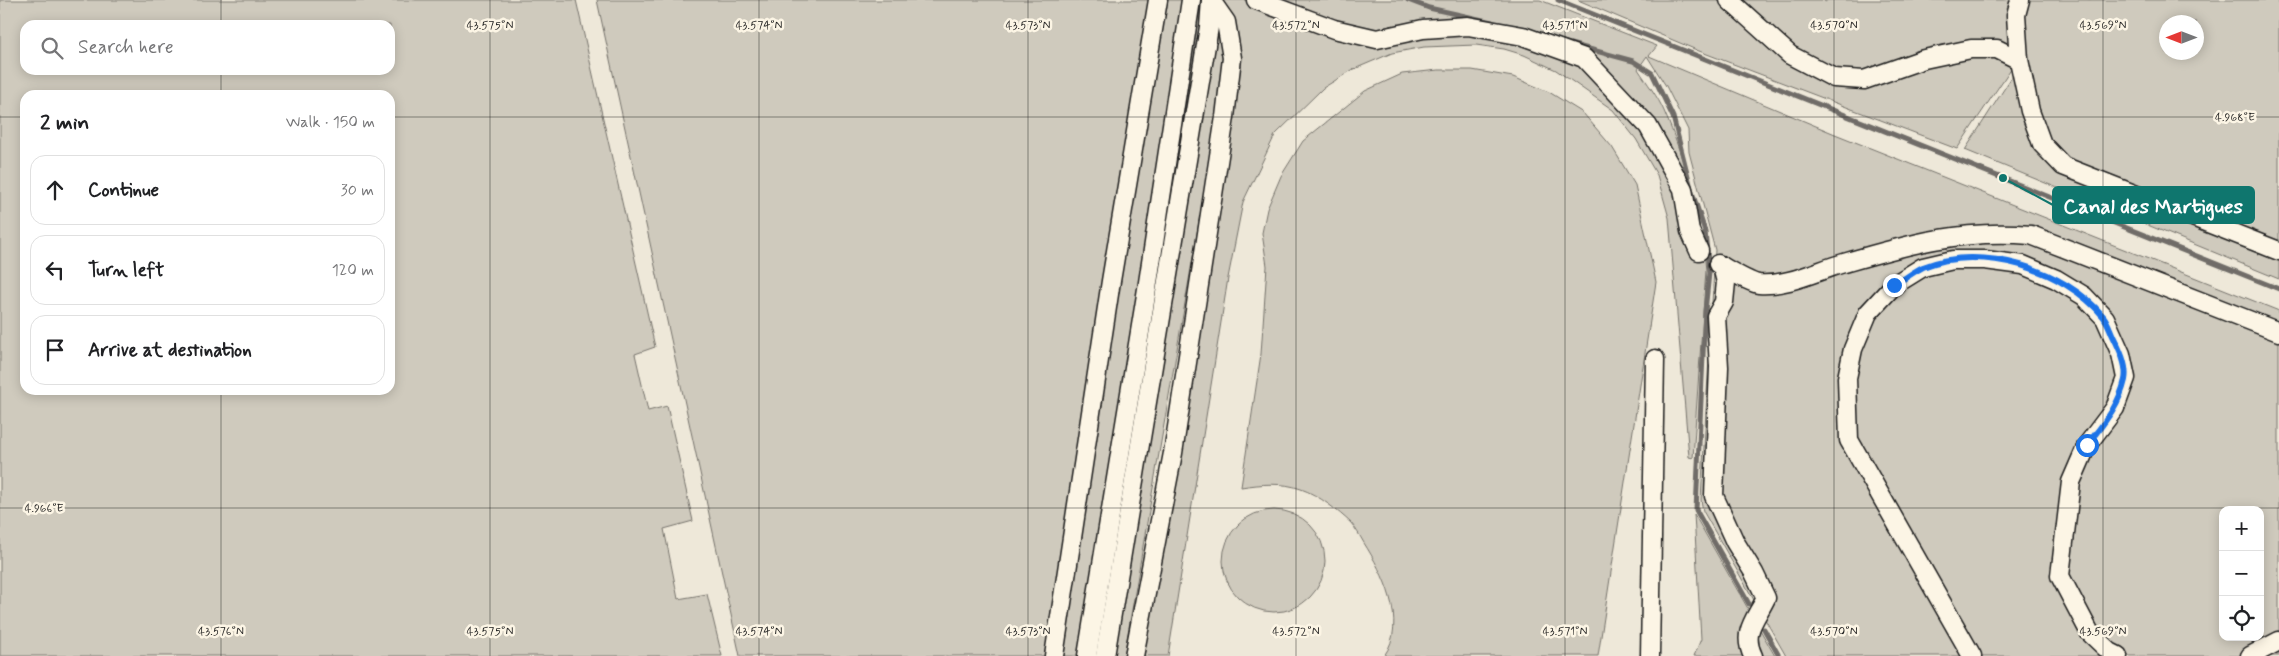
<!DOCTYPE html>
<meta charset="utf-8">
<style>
:root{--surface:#fff;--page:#f6f6f6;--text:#202124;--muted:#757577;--line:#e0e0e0}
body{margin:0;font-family:Mynerve,sans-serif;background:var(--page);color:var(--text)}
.controls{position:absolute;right:15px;bottom:15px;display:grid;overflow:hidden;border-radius:10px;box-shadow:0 2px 12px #0003}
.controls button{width:45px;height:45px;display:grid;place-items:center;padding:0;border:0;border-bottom:1px solid var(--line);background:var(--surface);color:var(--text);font:25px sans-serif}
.compass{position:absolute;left:2159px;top:15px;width:45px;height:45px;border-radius:50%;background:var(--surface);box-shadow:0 2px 12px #0003;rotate:270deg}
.stop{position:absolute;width:15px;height:15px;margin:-11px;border:4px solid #1a73e8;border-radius:50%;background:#fff}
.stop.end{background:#1a73e8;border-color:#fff;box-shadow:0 1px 5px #0008}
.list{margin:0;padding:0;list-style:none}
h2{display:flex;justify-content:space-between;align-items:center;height:65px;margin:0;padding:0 20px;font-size:21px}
h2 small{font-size:16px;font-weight:400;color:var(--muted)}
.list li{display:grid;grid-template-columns:32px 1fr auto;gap:15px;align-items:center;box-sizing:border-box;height:70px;margin:0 10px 10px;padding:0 10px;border:1px solid var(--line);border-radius:15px}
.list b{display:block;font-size:19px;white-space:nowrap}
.list em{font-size:16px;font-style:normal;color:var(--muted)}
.icon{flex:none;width:28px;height:28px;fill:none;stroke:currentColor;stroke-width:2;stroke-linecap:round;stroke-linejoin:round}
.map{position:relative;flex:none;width:2279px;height:656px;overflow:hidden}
.search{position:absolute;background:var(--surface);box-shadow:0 2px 12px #0003;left:20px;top:20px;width:375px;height:55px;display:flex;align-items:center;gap:12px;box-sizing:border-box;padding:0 18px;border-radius:15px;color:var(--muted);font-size:19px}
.panel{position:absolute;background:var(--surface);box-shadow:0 2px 12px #0003;left:20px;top:90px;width:375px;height:305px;border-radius:15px}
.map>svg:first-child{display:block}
.green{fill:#cfcabd;stroke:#76736c;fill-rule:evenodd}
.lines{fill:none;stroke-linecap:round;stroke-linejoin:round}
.stream{stroke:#6f6c67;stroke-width:5}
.minor-casing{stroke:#1c1c1c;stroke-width:21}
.minor{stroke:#fcf5e5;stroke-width:18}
.route{stroke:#1a73e8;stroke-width:6}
.ticks{fill:none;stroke:#1c1c1c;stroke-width:1;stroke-opacity:0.45}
.ticks-label{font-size:12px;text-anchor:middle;fill:#1c1c1c;stroke:#fcf5e5;stroke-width:5;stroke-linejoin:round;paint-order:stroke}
.leader{fill:none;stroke:#0f766e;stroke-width:2}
.callout-dot{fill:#0f766e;stroke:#fcf5e5;stroke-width:2}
.callout{fill:#0f766e;stroke:#0f766e;stroke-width:2}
.callout-label{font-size:21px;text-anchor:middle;font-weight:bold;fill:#fff}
</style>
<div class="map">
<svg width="2279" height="656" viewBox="0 0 2279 656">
<rect width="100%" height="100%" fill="#eee8d9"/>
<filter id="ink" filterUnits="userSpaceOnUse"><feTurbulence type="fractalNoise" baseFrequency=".02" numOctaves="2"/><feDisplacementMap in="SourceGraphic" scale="10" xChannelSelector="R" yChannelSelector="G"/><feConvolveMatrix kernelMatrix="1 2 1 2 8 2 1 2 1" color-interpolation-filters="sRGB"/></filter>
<g filter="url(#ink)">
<!-- green -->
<g class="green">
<path d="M 0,0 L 576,0 L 655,347 L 635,354 L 648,411 L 667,406 L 693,521 L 664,529 L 678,599 L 707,594 L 722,656 L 0,656 ZM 25,25 L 390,25 L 390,70 L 25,70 ZM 25,95 L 390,95 L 390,390 L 25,390 Z"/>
<path d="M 597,0 L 1203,0 C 1221,33 1223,46 1223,83 L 1124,656 L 740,656 Z"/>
<path d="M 1222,0 L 1540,0 L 1657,46 L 1649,56 L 1835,134 L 2279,311 L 2279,656 L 1786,656 L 1703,511 L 1701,500 L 1715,250 L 1689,152 L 1688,130 L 1666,86 L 1647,56 L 1638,69 C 1647,83 1658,97 1664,111 C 1685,159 1701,219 1706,270 L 1693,458 L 1689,457 L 1669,218 L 1657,175 L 1636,139 L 1613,110 L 1556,70 L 1524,55 L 1504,49 L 1476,45 L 1424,47 L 1392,53 L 1352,70 L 1323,88 L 1275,135 L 1243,202 L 1228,278 L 1168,656 L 1144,656 L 1241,66 C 1241,41 1235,22 1222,0 ZM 2223,510 L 2260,510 L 2260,637 L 2223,637 Z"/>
<path d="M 1578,0 L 1824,0 L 1825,2 L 1828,0 L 2012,0 L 2012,67 L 1957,149 L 1699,51 Z"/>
<path d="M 2024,0 L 2279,0 L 2279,246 L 2069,161 L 2042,133 L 2023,63 ZM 2166,22 L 2196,22 L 2196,52 L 2166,52 Z"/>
<path d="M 1438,70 L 1472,70 L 1513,77 L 1549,92 L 1583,113 L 1612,147 L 1635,185 L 1656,282 L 1598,656 L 1384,656 C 1408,622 1383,573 1364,543 C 1360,536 1356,529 1351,523 C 1338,511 1319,495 1301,489 C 1282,482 1261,484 1241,487 L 1261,354 L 1267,266 L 1262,233 L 1267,209 L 1281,176 L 1303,141 L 1365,91 L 1402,74 Z"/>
<path d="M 2015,72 L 2037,146 L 2279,259 L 2279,279 L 1965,150 Z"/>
<circle cx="1274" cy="561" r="51"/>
<path d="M 1694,514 L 1775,656 L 1694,656 L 1701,639 Z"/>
</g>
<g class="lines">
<!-- stream -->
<g class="stream">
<path d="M 1408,0 L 1429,8 L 1492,22"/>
<path d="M 1558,0 L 2279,289"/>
<path d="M 1563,42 L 1633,61 L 1652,73 L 1673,117 L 1692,192 L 1705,231 L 1709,273 L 1705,311 L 1696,510 L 1749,604"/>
<path d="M 1764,629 L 1779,656"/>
</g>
<defs>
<g id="minor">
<path d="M 1256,0 L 1334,29 L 1377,39 L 1423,29 L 1468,26 L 1523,36 L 1584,58 L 1648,126 L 1683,189 L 1690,231 L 1699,251"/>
<path d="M 1729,0 L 1790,55 L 1834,78 L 1864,80 L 1924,59 L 1971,49 L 1997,49 L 2019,60"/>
<path d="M 2020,0 L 2016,15 L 2019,60 L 2030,111 L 2042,144 L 2063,166 L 2279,251"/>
<path d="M 1718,264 C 1727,269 1750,283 1759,284 C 1789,286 1816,271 1844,263 C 1909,244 1962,229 2031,235 L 2279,332"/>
<path d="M 1722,266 L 1726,282 L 1724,302 L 1716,316 L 1719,367 L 1714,496 L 1735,542 L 1754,573 L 1766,598 C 1756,619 1741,632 1753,656"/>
<path d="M 1054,656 L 1111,281 L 1158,0"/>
<path d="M 1087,656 L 1147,289 L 1191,0"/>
<path d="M 1105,656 L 1209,27 L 1211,0"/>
<path d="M 1134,656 L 1173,453 L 1225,117 L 1232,58 L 1226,22 L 1212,2"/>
<path d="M 1650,656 L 1655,359"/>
<path d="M 1972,656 L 1849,440 L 1847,378 L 1853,349 L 1868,313 L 1894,285 L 1923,267 L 1953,260 L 1985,260 L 2023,265 L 2056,279 L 2084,296 L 2105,318 L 2121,354 L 2126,378 L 2115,408 L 2087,445 L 2071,482 L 2060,576 L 2090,633 L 2110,652 L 2118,656"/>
<path d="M 2250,656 L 2279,641"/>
</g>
</defs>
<!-- minor casing -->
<use href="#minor" class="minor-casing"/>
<!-- minor -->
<use href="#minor" class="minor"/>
</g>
</g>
<g class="lines" filter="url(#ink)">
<!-- route -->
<path class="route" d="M 1894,285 C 1903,280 1913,272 1923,267 C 1981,243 2064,269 2103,316 C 2108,322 2110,330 2113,336 C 2119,348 2128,366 2125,380 C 2119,406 2103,424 2087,445"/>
</g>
<!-- ticks -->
<path class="ticks" d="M 221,0 L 221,25M 490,0 L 490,656M 759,0 L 759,656M 1028,0 L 1028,656M 1296,0 L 1296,656M 1565,0 L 1565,656M 1834,0 L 1834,656M 2103,0 L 2103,656M 221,70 L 221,95M 0,117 L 25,117M 390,117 L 2279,117M 221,390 L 221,656M 0,508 L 2279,508"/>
<g class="ticks-label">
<text x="490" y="29">43.575°N</text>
<text x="759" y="29">43.574°N</text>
<text x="1028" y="29">43.573°N</text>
<text x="1296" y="29">43.572°N</text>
<text x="1565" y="29">43.571°N</text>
<text x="1834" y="29">43.570°N</text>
<text x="2103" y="29">43.569°N</text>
<text x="2235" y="121">4.968°E</text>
<text x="44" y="512">4.966°E</text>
<text x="221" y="635">43.576°N</text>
<text x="490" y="635">43.575°N</text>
<text x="759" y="635">43.574°N</text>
<text x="1028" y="635">43.573°N</text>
<text x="1296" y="635">43.572°N</text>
<text x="1565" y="635">43.571°N</text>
<text x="1834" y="635">43.570°N</text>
<text x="2103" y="635">43.569°N</text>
</g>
<!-- callouts -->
<path class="leader" d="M2003 178L2053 205"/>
<circle class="callout-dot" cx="2003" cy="178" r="5"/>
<rect class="callout" x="2053" y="187" width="201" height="36" rx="5"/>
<g class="callout-label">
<text x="2153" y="213">Canal des Martigues</text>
</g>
</svg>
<div class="controls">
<button>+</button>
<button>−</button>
<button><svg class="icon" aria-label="locate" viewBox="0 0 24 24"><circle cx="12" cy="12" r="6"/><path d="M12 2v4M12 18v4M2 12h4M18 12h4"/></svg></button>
</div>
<svg class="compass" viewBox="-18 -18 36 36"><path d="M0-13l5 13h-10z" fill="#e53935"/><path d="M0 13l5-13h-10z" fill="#757577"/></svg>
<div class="stop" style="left:2087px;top:445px"></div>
<div class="stop end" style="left:1894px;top:285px"></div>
<div class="search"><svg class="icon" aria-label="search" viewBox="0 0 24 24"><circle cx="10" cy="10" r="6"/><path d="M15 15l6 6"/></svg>Search here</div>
<section class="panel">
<h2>2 min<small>Walk · 150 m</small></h2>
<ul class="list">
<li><svg class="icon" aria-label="ahead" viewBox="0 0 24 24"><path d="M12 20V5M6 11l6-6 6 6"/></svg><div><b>Continue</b></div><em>30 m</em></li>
<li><svg class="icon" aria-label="left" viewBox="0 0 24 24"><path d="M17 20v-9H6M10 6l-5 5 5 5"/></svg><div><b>Turn left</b></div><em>120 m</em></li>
<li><svg class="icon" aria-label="arrive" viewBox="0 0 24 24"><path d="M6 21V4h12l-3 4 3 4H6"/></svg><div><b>Arrive at destination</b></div></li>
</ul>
</section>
</div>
